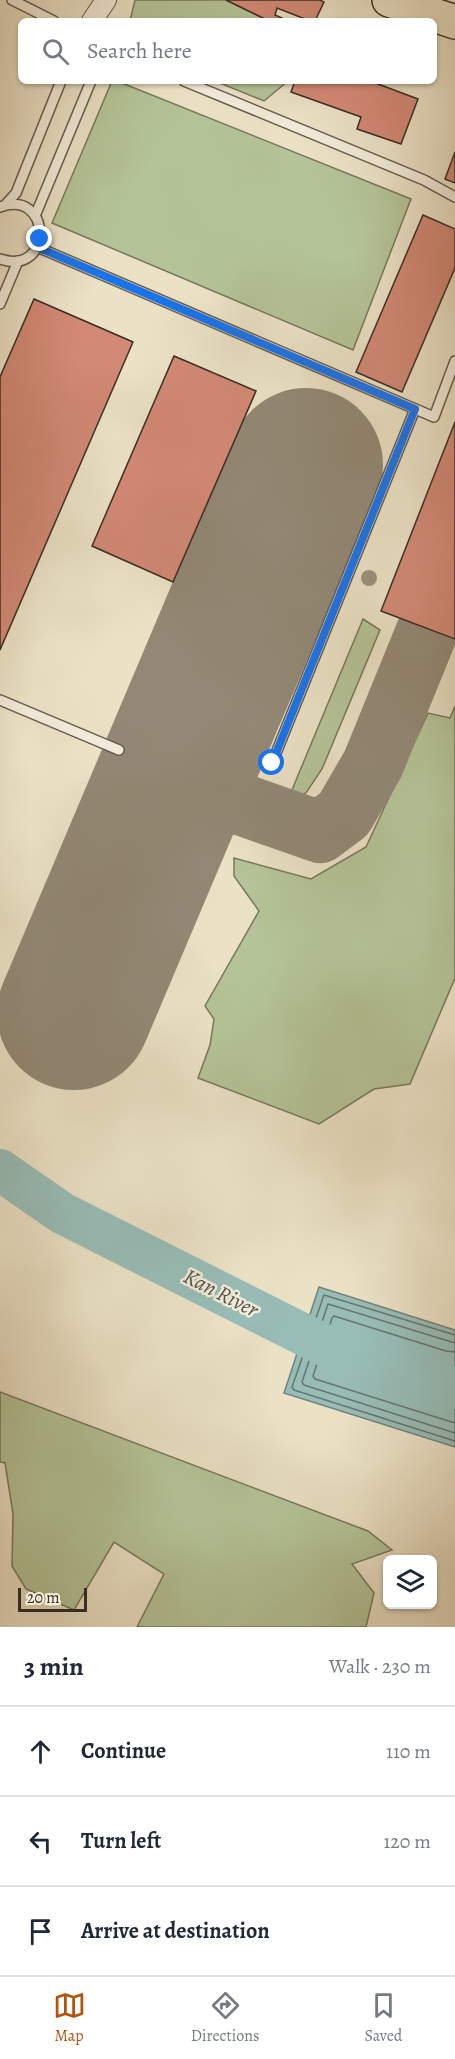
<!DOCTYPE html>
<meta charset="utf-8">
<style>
:root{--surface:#fff;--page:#f2f2f3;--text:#1f2937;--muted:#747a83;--line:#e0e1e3;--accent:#b45309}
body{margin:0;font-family:Alegreya,serif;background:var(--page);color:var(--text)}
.controls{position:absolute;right:18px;bottom:18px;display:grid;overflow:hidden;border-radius:9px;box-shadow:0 2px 4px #0004}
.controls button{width:54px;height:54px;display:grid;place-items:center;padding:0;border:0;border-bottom:2px solid var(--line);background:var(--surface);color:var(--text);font:30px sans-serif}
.scale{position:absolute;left:18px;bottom:15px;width:69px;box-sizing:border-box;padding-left:6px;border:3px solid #392d24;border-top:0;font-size:16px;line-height:21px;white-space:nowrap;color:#392d24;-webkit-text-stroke:4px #f2ecda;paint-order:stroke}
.stop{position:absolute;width:18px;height:18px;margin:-14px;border:4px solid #1a73e8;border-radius:50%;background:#fff}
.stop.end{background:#1a73e8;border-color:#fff;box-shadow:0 2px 6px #0008}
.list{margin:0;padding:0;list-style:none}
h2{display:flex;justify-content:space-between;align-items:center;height:78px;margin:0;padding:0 24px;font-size:26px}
h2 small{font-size:20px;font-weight:400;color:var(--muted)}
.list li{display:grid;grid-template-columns:39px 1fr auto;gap:18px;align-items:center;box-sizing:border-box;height:90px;padding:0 24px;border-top:2px solid var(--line)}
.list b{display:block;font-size:22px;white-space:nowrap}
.list em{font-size:20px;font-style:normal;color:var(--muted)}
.icon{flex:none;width:33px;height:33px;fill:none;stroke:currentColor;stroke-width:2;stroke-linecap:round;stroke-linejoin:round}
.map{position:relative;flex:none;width:455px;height:1627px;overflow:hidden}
.search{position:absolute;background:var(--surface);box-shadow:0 2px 4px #0004;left:18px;right:18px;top:18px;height:66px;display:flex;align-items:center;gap:15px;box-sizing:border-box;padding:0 21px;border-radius:9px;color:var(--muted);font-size:22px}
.sheet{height:348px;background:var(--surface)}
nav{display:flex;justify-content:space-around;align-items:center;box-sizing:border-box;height:84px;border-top:2px solid var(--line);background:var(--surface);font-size:16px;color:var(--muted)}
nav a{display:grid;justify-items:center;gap:3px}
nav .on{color:var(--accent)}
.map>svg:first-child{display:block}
.green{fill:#b4c498;stroke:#76785e;stroke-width:1.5}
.water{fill:#98bdb7;stroke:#72837c;stroke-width:1.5}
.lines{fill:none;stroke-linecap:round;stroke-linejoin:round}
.shore{stroke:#68756e;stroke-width:1.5}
.river{stroke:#98bdb7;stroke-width:42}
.taxiway{stroke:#928875;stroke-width:62}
.runway{stroke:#928875;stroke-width:154}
.building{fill:#d28975;stroke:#392d24;stroke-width:1.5}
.lane-casing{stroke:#665a4c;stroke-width:12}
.street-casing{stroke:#665a4c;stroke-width:22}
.highway-casing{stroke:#392d24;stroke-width:36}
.lane{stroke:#f2ecda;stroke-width:9}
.street{stroke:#f2ecda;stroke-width:20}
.highway{stroke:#ebe2c6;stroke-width:33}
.tree{fill:#9a937d}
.route{stroke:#1a73e8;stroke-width:8}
.labels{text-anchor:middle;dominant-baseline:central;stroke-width:5;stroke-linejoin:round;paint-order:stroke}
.water-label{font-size:22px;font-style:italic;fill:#515149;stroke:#f2ecda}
</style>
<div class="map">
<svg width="455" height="1627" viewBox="0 0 455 1627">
<rect width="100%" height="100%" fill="#ebe2c6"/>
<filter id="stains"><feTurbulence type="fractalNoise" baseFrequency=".00333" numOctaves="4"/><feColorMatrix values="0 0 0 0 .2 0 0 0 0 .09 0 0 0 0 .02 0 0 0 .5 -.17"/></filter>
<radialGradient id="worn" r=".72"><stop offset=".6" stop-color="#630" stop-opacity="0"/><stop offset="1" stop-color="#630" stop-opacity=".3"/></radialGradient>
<!-- green -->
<g class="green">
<path d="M 135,0 L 226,0 L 269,21 L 130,21 Z"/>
<path d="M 112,81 L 117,81 L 411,199 L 353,350 L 52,223 Z"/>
<path d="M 215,81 L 288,81 L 264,101 Z"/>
<path d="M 363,619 L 380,630 L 322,769 L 306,793 L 287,802 Z"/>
<path d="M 455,706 L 455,978 L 410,1084 L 374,1089 L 319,1124 L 198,1078 L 210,1045 L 214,1019 L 205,1006 L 259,911 L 234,876 L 234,858 L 311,879 L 366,847 L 428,713 L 450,718 Z"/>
<path d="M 0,1392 L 368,1531 L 392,1550 L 352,1564 L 374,1593 L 366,1627 L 137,1627 L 164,1574 L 114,1542 L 74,1610 L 26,1589 L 12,1566 L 13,1514 L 5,1463 L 0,1462 Z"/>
</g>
<!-- water -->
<path class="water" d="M 319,1287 L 455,1330 L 455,1447 L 284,1393 Z"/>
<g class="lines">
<!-- shore -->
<g class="shore">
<path d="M 455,1335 L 324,1295 L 292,1387 L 294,1390 L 455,1441"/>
<path d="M 455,1343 L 328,1304 L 302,1382 L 304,1385 L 455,1433"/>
<path d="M 455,1352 L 446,1351 L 334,1316 L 332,1318 L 313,1376 L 315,1379 L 455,1423"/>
</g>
<!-- river -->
<path class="river" d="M 0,1170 L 62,1213 L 340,1353 L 455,1388"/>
<!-- taxiway -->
<path class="taxiway" d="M 197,721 L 196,754 L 207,780 L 243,805 L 320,832 L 344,814 L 373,764 L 428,629"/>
<!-- runway -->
<path class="runway" d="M 74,1013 L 306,465"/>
</g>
<!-- building -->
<g class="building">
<path d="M 226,0 L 320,0 L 324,2 L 315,21 L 310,21 L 277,8 L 275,15 L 282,18 L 282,21 L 269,21 Z"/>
<path d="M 295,81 L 379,81 L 378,84 L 418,99 L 401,144 L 357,129 L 361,117 L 291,92 Z"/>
<path d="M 455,152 L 455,183 L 445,179 Z"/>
<path d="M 423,215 L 455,229 L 455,268 L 402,392 L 356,372 Z"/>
<path d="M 34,299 L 133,342 L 0,650 L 0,377 Z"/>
<path d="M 174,356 L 256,391 L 173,582 L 92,546 Z"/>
<path d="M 455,422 L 455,639 L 381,611 Z"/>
</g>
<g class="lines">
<defs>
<g id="lane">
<path d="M 12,0 L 54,21"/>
<path d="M 184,81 L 424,180 L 455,197"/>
<path d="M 6,204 L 16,193 L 61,81"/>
<path d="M 0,207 C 52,188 54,277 0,259"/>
<path d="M 35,216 L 91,81"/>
<path d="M 37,247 L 434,417 L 455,361"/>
<path d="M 0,304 L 18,261"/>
<path d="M 0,700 L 119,750"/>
<path d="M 272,763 L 415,409"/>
</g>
<path id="street" d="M 92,21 L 106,0"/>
<path id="highway" d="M 389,0 L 455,22"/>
</defs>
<!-- lane casing -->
<use href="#lane" class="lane-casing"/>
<!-- street casing -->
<use href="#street" class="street-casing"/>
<!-- highway casing -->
<use href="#highway" class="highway-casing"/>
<!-- lane -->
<use href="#lane" class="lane"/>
<!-- street -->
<use href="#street" class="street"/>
<!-- highway -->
<use href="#highway" class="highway"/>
</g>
<!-- trees -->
<circle class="tree" cx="369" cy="578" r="8"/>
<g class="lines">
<!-- route -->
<path class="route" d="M 40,239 L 37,247 L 415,409 L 272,763"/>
</g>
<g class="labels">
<!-- water labels -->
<g class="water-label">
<text transform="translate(221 1293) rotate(27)">Kan River</text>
</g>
</g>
<rect width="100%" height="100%" filter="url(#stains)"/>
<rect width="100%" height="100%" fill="url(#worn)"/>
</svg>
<div class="controls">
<button><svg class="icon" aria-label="layers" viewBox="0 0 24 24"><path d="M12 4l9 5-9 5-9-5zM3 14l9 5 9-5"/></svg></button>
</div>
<div class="scale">20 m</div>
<div class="stop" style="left:272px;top:763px"></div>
<div class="stop end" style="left:40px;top:239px"></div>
<div class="search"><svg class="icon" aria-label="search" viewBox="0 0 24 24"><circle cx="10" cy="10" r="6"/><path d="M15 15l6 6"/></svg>Search here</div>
</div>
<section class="sheet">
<h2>3 min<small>Walk · 230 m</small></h2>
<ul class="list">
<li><svg class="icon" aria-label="ahead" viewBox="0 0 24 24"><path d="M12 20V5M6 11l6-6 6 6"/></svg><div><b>Continue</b></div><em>110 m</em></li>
<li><svg class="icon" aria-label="left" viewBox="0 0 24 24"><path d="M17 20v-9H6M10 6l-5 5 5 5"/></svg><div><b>Turn left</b></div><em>120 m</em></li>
<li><svg class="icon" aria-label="arrive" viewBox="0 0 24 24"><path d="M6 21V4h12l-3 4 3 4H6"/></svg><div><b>Arrive at destination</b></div></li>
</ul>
</section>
<nav>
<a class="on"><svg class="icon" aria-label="map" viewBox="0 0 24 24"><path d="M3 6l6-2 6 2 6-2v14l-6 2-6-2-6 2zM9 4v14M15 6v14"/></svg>Map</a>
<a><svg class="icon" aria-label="directions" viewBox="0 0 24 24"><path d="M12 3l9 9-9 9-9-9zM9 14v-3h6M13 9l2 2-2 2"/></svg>Directions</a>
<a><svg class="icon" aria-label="saved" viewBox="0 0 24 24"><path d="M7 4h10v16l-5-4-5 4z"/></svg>Saved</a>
</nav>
